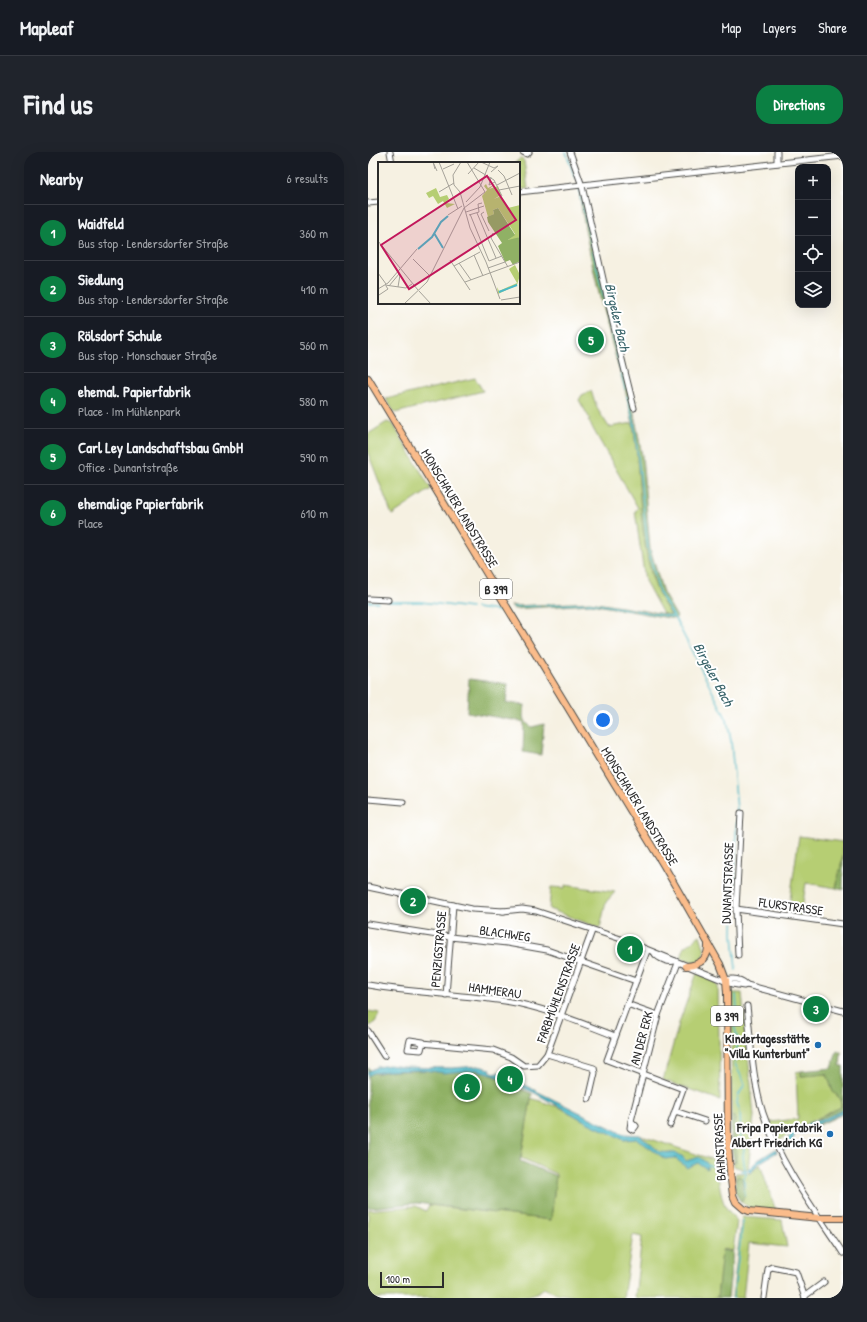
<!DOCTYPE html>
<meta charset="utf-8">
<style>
:root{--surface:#171b24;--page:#20242c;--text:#f1f3f6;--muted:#9ea1a6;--line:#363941;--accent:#0b8043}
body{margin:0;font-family:"Patrick Hand",sans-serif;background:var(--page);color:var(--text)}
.controls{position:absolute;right:12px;top:12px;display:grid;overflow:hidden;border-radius:8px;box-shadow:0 4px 16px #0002}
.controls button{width:36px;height:36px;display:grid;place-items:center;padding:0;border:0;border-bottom:1px solid var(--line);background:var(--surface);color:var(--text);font:20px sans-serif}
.scale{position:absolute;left:12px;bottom:10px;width:64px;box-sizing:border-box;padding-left:4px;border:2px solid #2b2b2b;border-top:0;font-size:11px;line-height:14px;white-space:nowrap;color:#2b2b2b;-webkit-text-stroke:3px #fff;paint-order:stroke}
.you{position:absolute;left:235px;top:568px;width:14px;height:14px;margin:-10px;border:3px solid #fff;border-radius:50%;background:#1a73e8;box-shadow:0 0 0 6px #1a73e833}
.badge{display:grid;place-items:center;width:26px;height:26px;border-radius:50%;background:var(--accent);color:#fff;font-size:13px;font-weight:700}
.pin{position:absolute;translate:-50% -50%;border:2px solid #fff;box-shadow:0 1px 4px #0006}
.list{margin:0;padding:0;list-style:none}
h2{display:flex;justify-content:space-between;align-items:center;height:52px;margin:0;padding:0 16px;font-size:17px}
h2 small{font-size:13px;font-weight:400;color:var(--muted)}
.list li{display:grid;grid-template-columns:26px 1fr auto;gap:12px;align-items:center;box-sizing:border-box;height:56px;padding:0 16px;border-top:1px solid var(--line)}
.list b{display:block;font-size:15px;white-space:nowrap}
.list p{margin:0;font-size:13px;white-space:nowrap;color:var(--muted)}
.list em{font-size:13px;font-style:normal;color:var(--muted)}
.icon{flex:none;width:22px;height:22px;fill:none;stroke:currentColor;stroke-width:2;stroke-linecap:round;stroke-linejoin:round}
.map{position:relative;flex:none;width:475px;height:1146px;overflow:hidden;border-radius:16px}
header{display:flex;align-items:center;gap:24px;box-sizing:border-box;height:56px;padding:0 20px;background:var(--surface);border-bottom:1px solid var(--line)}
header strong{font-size:19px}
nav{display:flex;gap:22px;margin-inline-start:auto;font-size:14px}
.intro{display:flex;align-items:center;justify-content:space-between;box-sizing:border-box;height:96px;padding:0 24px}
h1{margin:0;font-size:28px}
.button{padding:10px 18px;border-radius:16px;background:var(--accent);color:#fff;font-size:14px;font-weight:700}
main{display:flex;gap:24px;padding:0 24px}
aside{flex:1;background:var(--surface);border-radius:16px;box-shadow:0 4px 16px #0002}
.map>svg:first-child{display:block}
.green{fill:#b6ce73;stroke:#707c4f}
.forest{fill:#90b165;stroke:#5e6e48}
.water{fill:#4bb8c7;stroke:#3b7279}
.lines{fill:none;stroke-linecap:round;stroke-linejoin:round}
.stream{stroke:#4bb8c7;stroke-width:1.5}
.minor-casing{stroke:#494946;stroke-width:7}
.major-casing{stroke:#494946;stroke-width:8}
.minor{stroke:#fff;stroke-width:5}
.major{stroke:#fabc8b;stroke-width:6}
.poi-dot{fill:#1f6fb2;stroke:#fff;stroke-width:1.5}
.labels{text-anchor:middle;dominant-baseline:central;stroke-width:4;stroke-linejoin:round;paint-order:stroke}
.shield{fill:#fff;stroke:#6b6b6b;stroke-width:1}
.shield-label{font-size:12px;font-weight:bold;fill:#2b2b2b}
.street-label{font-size:13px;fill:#2b2b2b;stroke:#fff}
.poi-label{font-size:13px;font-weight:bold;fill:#2b2b2b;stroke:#fff;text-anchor:end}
.water-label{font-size:14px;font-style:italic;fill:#386369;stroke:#fff}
.inset-river{fill:none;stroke:#4bb8c7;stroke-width:2}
.inset-road{fill:none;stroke:#a5a299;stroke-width:1}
.view{fill:#c2185b;fill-opacity:0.15;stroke:#c2185b;stroke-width:2}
.inset-edge{fill:none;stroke:#2b2b2b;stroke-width:2}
</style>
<header>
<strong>Mapleaf</strong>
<nav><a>Map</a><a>Layers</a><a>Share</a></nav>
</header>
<div class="intro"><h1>Find us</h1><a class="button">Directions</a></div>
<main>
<aside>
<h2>Nearby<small>6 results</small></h2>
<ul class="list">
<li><span class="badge">1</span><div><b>Waidfeld</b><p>Bus stop · Lendersdorfer Straße</p></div><em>360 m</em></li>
<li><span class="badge">2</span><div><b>Siedlung</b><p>Bus stop · Lendersdorfer Straße</p></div><em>410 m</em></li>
<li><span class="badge">3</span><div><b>Rölsdorf Schule</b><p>Bus stop · Monschauer Straße</p></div><em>560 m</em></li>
<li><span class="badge">4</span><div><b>ehemal. Papierfabrik</b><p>Place · Im Mühlenpark</p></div><em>580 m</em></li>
<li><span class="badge">5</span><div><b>Carl Ley Landschaftsbau GmbH</b><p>Office · Dunantstraße</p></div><em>590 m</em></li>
<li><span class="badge">6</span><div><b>ehemalige Papierfabrik</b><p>Place</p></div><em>610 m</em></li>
</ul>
</aside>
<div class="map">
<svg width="475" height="1146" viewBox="0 0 475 1146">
<rect width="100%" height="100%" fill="#fff"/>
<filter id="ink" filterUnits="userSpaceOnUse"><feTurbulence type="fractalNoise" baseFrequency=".025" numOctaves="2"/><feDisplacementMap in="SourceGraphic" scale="8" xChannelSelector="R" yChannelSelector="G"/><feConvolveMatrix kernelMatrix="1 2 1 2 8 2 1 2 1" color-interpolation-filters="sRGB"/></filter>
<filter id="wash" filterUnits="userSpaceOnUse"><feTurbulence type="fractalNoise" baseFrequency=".012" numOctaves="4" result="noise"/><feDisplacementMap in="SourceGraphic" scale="16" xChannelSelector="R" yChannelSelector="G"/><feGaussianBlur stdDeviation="0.9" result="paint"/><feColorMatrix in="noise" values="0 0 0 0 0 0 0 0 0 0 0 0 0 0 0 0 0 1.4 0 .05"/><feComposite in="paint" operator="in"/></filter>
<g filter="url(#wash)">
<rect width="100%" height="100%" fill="#f6f1e2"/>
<!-- green -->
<g class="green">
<path d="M 153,6 L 156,9 L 160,37 L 151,37 L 151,11 L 147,11 Z"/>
<path d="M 107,226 L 115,239 L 27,261 L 18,247 Z"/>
<path d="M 223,239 L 230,258 L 241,275 L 265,271 L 271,317 L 274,367 L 284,425 L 304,464 L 295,462 L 277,429 L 267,359 L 270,356 L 220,268 L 222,267 L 211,248 L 214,243 Z"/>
<path d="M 19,270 L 25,272 L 63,337 L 24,363 L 0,301 L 0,282 Z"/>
<path d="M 431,684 L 475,690 L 475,704 L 468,736 L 438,731 L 433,764 L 420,762 Z"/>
<path d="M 197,733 L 247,740 L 238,750 L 232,776 L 181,757 L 183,735 L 197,736 Z"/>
<path d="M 332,783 L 337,799 L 333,808 L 325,810 L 313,806 L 316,796 Z"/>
<path d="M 329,821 L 347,829 L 350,834 L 352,948 L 295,928 L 312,868 Z"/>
<path d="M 364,841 L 374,841 L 386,964 L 380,1017 L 374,1017 L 366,1014 L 365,1009 L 366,1010 L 367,965 L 363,963 Z"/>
<path d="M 0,859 L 12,861 L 7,870 L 0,875 Z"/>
<path d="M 433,919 L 433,924 L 459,922 L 465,940 L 473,947 L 473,955 C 452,966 430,973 412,988 L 402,970 L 430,967 L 428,920 Z"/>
<path d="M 163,946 L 190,955 L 256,988 L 271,983 L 346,1008 C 351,1023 351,1039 357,1054 C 360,1059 365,1064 369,1069 L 365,1099 L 355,1097 L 349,1146 L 267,1146 L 274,1085 L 265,1083 L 255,1146 C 234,1146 191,1146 176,1136 C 164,1146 145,1146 131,1142 L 127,1146 L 0,1146 L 0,1058 L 48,1054 L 58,1059 L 61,1053 L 183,1068 L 188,1022 L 153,1006 Z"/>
<path d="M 392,1012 L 408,1059 L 382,1056 L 373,1050 L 377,1043 L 376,1035 L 370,1024 L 366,1029 L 368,1021 L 383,1021 Z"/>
<path d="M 374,1065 L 414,1068 L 419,1095 L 381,1091 L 375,1146 L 364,1146 Z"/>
</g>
<!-- forest -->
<g class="forest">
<path d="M 211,39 L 214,43 L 265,256 L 274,303 L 282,396 L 295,441 L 309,465 L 307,467 L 223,452 L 146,457 L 143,453 L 147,454 L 222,450 L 303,463 C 267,415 275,331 265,272 C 260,243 249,213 242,184 C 229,137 218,88 211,39 Z"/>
<path d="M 101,527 L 140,532 L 138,551 L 157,553 C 156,562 154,570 164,575 L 176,572 L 173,603 L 155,600 L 156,570 L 99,560 Z"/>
<path d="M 475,704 L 475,738 L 468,736 Z"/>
<path d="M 469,898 L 473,900 L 472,914 L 475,914 L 475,962 L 449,974 L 448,968 L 473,955 L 473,947 L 465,940 L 459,922 L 433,924 L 433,919 L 464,916 Z"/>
<path d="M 0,916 L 8,922 L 21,919 L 106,918 L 126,924 L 164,942 L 152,1009 L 188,1024 L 183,1068 L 49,1051 L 0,1056 Z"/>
<path d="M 363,963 L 367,965 C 366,981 369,994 368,1010 L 366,1010 L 363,993 Z"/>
<path d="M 370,1024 L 374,1025 L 377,1043 L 373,1050 C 367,1042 364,1033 370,1024 Z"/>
<path d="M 354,1098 L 365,1100 L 360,1146 L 349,1146 Z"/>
</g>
<!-- water -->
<g class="water">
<path d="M 21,913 L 34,915 L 84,916 L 110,914 L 123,917 L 122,919 L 129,922 L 130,920 L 255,982 L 272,983 L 292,1000 L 307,1001 L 314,1004 L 318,1009 L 331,1005 L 339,1011 L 339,1017 L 330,1011 L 319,1016 L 307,1006 L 297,1007 L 269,987 L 256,988 L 218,970 L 167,941 L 121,921 L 109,918 L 76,921 L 55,918 L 21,919 L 5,921 L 0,924 L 0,920 L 9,915 Z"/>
<path d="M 475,958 L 475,961 L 443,975 L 436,981 L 427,982 L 422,994 L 415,998 L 413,993 C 421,989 422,981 428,976 L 434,977 L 441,971 L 453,968 Z"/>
<path d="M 408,997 L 409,1000 L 391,1011 L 382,1021 L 380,1018 L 390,1008 Z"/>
</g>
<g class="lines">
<!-- stream -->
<g class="stream">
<path d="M 198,0 L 207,26"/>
<path d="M 211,38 L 214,53"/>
<path d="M 215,56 L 224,95"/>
<path d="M 225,99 L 257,237"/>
<path d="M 259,244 L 266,270 L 280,396 L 291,440 L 310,472 L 359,568 L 363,589 L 369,658 L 365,782 L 368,818"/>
<path d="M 0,450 L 10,450"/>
<path d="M 20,450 L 53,450 L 103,456"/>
<path d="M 145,455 L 223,451 L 305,465"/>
<path d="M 108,456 L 136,460"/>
<path d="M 368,843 L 369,859 L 366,873 L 370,888 L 367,912 L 377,932 L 370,944 L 369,951 L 372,959 L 373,990 L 376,997 L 375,1004 L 378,1023 L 376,1026 L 377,1044"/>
<path d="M 338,1013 L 359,1017"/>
<path d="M 373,1019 L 382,1018"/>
<path d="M 365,1146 L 375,1068"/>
</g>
</g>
</g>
<g filter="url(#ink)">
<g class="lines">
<defs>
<g id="minor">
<path d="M 22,0 L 24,11"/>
<path d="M 155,0 L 159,2 L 161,0"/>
<path d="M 202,0 L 214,34 L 245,171 L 266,256"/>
<path d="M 409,0 L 409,11"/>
<path d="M 151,40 L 475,4"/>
<path d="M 0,51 L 11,50"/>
<path d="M 0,447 L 20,448"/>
<path d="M 0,647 L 35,650"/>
<path d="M 0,735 L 104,757 L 136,759"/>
<path d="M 368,757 L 475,772"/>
<path d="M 135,759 L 154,757 L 168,759 L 256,788 L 364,832 L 376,834 L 379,833"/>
<path d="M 0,772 L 82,785 L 139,791 L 179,798 L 268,829"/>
<path d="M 279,799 L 239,908 L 315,937 L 302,973"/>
<path d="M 287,802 C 291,807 301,811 307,809"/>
<path d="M 370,803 L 368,757 L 373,661"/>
<path d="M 358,828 C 366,826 373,827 379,833 L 475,859"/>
<path d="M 0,833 C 45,841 91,842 137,849 C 175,855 211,870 247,884"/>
<path d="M 78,843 L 85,753"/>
<path d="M 259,852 L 290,863"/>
<path d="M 379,854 C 383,889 384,927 395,961 C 412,1012 445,1056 475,1101"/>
<path d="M 0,879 L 16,904"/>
<path d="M 42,888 L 55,890 L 53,898 L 40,897 Z"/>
<path d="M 54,891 L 125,898 L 143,905 L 156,914 L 170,913 L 179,902 L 224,779"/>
<path d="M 179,902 L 226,916 L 227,921 L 221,947"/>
<path d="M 307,959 L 337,969"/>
<path d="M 263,969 L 268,974 L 265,978 L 262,976 L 263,969 L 290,863 L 310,811"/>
<path d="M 437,1144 L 456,1130"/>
<path d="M 396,1146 L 400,1117 L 404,1115 L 428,1120 L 437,1146"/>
</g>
<g id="major">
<path d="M 0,226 L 296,714 L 352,812 L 358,828 L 359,841 L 360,993 L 362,1020 L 365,1043 L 368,1050 L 376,1057 L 381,1059 L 451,1066 L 475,1066"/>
<path d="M 318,814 C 332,813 341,807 340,792"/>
</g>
</defs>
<!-- minor casing -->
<use href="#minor" class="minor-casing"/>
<!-- major casing -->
<use href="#major" class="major-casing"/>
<!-- minor -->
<use href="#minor" class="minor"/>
<!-- major -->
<use href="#major" class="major"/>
</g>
</g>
<!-- markers -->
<g class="poi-dot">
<circle cx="450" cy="893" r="4"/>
<circle cx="462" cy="982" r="4"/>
</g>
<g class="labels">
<!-- shield labels -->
<g class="shield">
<rect x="112" y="427" width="32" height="20" rx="3"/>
<rect x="343" y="854" width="32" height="20" rx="3"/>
</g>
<g class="shield-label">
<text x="128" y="437">B 399</text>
<text x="359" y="864">B 399</text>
</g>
<!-- street labels -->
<g class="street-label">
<text transform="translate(92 356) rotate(59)">MONSCHAUER LANDSTRASSE</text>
<text transform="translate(272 654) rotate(59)">MONSCHAUER LANDSTRASSE</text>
<text transform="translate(359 731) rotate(-88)">DUNANTSTRASSE</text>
<text transform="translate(423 754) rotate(8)">FLURSTRASSE</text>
<text transform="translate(137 781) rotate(8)">BLACHWEG</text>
<text transform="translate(70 797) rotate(-85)">PENZIGSTRASSE</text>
<text transform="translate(127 838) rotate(8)">HAMMERAU</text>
<text transform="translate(190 841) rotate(-70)">FARBMÜHLENSTRASSE</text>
<text transform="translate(273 886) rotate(-75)">AN DER ERK</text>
<text transform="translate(351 995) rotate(-93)">BAHNSTRASSE</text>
</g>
<!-- poi labels -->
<g class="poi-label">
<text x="442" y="886">Kindertagesstätte<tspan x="442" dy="15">"Villa Kunterbunt"</tspan></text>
<text x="454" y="975">Fripa Papierfabrik<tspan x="454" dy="15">Albert Friedrich KG</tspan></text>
</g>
<!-- water labels -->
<g class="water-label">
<text transform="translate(250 165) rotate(77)">Birgeler Bach</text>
<text transform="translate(346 522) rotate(62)">Birgeler Bach</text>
</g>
</g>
<!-- overview -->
<g transform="translate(10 10)">
<rect width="142" height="142" fill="#f6f1e2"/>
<path d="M 108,22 L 110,26 L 118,22 L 111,27 L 120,24 L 123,33 L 116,37 L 123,34 L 130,46 L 142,43 L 142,75 L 127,81 L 137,72 L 120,46 L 115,48 L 116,52 L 110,55 L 104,34 L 109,28 L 106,24 ZM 58,26 L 62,35 L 69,33 L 71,37 L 68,41 L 77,42 L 69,46 L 65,39 L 60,42 L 55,34 L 51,36 L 48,31 ZM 137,103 L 142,113 L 139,123 L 120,132 L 119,125 L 121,129 L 139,121 L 131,107 Z" fill="#b6ce73"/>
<path d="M 120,46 L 137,73 L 130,78 L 142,75 L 142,99 L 135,103 L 132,98 L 127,100 L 120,84 L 124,81 L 110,60 L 109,55 L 116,52 L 115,48 Z" fill="#90b165"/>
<path class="inset-river" d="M 56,71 L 65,86M 40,87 L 54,75 L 63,60 L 70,54M 121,130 L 139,123"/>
<path class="inset-road" d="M 61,0 L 80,47M 83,0 L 75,13 L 76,23 L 82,30 L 92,66 L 108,100 L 122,137M 103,0 L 116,6 L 120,4 L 113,10M 96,6 L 116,18 L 124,34M 57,7 L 55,0 L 59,9M 65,7 L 76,2M 120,8 L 126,14 L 134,33M 90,12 L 101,0M 113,15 L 111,23 L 117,20M 119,23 L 142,11M 121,28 L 142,24M 61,30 L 76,21M 88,40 L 102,25 L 112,0M 88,50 L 106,44M 106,50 L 103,52 L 111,69M 99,51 L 118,96M 92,52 L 111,99M 70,53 L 84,44M 91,53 L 101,50 L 100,42 L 104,41M 115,71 L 113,76 L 130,105M 0,79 L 40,128M 96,93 L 105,114M 35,97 L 52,114M 72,98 L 92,128M 111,99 L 124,94M 81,101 L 93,118M 76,104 L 102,90M 110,106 L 127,100M 0,111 L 8,122M 87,120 L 142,100M 7,123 L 28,126 L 34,122M 11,124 L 21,112M 20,125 L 22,113M 0,127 L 10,121 L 39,87M 41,129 L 53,142M 1,133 L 10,127 L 8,124M 123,138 L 142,135M 26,142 L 49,120 L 86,46 L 107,30 L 89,0"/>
<path class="view" d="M 109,14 L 138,58 L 31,127 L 3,83 Z"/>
<rect width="142" height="142" class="inset-edge"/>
</g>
</svg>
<div class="controls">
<button>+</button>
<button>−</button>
<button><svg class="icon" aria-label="locate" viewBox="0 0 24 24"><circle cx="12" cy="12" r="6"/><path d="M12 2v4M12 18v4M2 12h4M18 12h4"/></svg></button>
<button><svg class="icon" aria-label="layers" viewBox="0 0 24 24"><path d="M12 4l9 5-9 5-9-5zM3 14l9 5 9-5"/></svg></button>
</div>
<div class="scale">100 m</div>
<div class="you"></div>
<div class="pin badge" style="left:262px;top:797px">1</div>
<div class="pin badge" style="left:45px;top:749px">2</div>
<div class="pin badge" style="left:448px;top:857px">3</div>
<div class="pin badge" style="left:142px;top:927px">4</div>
<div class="pin badge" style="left:223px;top:188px">5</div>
<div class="pin badge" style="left:99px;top:935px">6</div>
</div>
</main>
